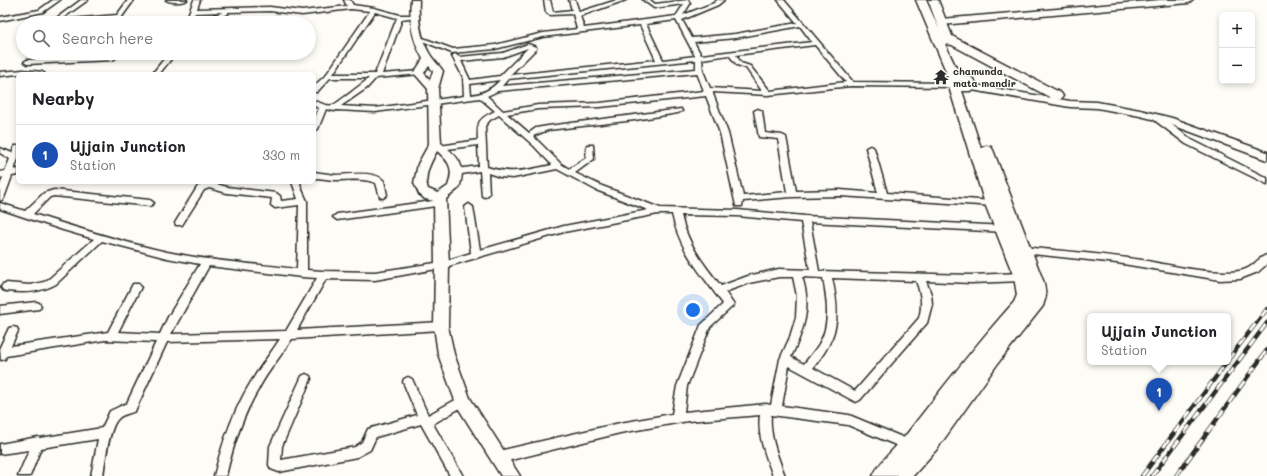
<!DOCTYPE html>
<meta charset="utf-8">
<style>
:root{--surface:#fff;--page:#f2f2f2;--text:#202124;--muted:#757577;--line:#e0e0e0;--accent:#0b8043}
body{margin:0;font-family:Mali,sans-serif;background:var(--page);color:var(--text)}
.controls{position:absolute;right:12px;top:12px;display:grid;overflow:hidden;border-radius:6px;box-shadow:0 2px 6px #0003}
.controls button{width:36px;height:36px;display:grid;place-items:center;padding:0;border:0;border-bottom:1px solid var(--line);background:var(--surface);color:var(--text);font:20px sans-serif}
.you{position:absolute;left:693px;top:310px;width:14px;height:14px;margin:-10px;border:3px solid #fff;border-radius:50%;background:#1a73e8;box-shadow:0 0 0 6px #1a73e833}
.badge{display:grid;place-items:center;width:26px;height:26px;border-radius:50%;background:var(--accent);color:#fff;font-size:13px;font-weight:700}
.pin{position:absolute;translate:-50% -33px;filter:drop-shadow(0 1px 2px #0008)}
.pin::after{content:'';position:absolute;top:21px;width:14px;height:12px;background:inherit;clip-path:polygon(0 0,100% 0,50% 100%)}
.popup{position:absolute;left:1087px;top:313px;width:144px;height:52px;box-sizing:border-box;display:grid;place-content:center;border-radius:6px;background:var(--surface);filter:drop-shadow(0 1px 3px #0005);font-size:13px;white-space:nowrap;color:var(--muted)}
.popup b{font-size:15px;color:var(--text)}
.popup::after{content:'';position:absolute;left:50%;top:100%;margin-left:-8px;border:8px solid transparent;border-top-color:var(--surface)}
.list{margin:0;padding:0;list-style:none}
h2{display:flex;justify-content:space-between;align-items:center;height:52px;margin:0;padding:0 16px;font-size:17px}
h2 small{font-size:13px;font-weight:400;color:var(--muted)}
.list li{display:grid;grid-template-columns:26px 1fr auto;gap:12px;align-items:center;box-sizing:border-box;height:60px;padding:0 16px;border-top:1px solid var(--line)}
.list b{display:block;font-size:15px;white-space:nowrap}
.list p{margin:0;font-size:13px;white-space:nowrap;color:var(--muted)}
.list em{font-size:13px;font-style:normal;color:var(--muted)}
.icon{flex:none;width:22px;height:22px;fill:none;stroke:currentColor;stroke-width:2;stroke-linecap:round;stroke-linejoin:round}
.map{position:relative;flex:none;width:1267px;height:476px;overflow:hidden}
.search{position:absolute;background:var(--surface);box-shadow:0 2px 6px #0003;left:16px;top:16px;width:300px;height:44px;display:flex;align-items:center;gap:10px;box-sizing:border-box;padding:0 14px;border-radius:22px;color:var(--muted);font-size:15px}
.panel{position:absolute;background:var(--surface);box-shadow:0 2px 6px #0003;left:16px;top:72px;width:300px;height:112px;border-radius:6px}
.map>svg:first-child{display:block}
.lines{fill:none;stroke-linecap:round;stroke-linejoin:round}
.street-casing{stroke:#2b2b2b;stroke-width:3}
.secondary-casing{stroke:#2b2b2b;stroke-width:3}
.primary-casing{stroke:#2b2b2b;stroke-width:3}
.street{fill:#fdfcf7;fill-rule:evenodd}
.secondary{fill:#fdfcf7;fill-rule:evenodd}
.primary{fill:#fdfcf7;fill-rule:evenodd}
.rail-casing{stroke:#2b2b2b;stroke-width:4.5}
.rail{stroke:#fdfcf7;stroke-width:3;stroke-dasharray:9;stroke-linecap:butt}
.labels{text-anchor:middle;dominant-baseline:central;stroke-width:3;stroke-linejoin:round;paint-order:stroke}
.far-poi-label{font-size:10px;font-weight:bold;fill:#2b2b2b;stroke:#fdfcf7;text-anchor:start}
</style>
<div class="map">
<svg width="1267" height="476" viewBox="0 0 1267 476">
<rect width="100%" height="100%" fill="#fdfcf7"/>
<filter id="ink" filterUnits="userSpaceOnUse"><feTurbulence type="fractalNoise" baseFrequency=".025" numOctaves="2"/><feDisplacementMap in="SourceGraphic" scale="8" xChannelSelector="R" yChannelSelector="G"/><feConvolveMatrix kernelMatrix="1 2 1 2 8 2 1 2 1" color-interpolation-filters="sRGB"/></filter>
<g filter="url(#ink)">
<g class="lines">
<defs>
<g id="street">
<path d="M 53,0 L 60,0 L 43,12 L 0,21 L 0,17 L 39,10 Z"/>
<path d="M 81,0 L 88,0 L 60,20 L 117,15 L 128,0 L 134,0 L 121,18 L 74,23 L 50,23 Z"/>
<path d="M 166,0 L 187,0 C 182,3 171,3 166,0 Z"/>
<path d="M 194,0 L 200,0 L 197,9 L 270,7 L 302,11 L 347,6 L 344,0 L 350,0 L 353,5 L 374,8 L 400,15 L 415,15 L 415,17 L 402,19 L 382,74 L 419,71 L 422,73 L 421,74 L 376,78 L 367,88 L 341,106 L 375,108 L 464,96 L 463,77 L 452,56 L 455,54 L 459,57 L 503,53 L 528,44 L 536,47 L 536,49 L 510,75 L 656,60 L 640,25 L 543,37 L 495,49 L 452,53 L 415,38 L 420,37 L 453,49 L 495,45 L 543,33 L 577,29 L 573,14 L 550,15 L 546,12 L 544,0 L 550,0 L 553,12 L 572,10 L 569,0 L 575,0 L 579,12 L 617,0 L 626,0 L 580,16 L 584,28 L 676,16 L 684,4 L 654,8 L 643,0 L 650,0 L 655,4 L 688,0 L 690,4 L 683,15 L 714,3 L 717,0 L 724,0 L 718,5 L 682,20 L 692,38 L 735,34 L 797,23 L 778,0 L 784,0 L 853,82 L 953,83 L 957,85 L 953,87 L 851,86 L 768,95 L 713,92 L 713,94 L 728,133 L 743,196 L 787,192 L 778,139 L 759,137 L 754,111 L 758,109 L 762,111 L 765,133 L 782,135 L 786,137 L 796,191 L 840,190 L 878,193 L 866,148 L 870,146 L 874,148 L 887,193 L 992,201 L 995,202 L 996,204 L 995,206 L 840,196 L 792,197 L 743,201 L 742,206 L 736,206 L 720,133 L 706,96 L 600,107 L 538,109 L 507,114 L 529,133 L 536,128 L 548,126 L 681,109 L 682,111 L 678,113 L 635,120 L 548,130 L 533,136 L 561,164 L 569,169 L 586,158 L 587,145 L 593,145 L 594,159 L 575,173 L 602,186 L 660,208 L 737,210 L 805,216 L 1006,226 L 1010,229 L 1006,232 L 810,222 L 819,271 L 971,275 L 1022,273 L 1025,274 L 1027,277 L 1025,280 L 1022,281 L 971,283 L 926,281 L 931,294 L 932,304 L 927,323 L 860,400 L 856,402 L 852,400 L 789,366 L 782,406 L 849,415 L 914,442 L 916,446 L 914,450 L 910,451 L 848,425 L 771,415 C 769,436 778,457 785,476 L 773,476 C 766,456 757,436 760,415 L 688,421 L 620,433 L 499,463 L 495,461 L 493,457 L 495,453 L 499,451 L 620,423 L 672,414 L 677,386 L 701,325 L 723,304 C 702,274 680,252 672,214 L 658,214 L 564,232 L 442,268 L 375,280 L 326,279 L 297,330 L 441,322 L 445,323 L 446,326 L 445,329 L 441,330 L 292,339 C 281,356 267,372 258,390 C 242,417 233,446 226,476 L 214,476 C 222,444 233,411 251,382 C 260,367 270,354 280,339 L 167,342 L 135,411 C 130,414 122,414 118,419 C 109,427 105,463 103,476 L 91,476 L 98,439 L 41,448 L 30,476 L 18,476 L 29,450 L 0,454 L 0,444 L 38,437 L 40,438 L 102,428 L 110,411 L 127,403 L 156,342 L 105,340 L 6,356 L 5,359 L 1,360 L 0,347 L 9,328 L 13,327 L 17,328 L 18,331 L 11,346 L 108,332 L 133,284 L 139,284 L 141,287 L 118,332 L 160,334 L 168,317 L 200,264 L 167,258 L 102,241 L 56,284 C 40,293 24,293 6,291 L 3,290 L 1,287 L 3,284 L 6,283 L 30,285 L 44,282 L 50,278 L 94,239 L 63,230 L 0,209 L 0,203 L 25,211 L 44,193 L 54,190 L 150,200 L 154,203 L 150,206 L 54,196 L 50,197 L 33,214 C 77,228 122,242 167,252 C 210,261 254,264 297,269 L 299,205 L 275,208 L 271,205 L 272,198 L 227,193 L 209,188 L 204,190 L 182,225 L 176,225 L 175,223 L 198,186 L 209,182 L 227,187 L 276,193 L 280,196 L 281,201 L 298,199 L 292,182 L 300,182 L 301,188 L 307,201 L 307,270 L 323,271 L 375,272 L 442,262 L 471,253 L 465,207 L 469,204 L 473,207 L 480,250 L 564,226 L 648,210 L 596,190 L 557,169 L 513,178 L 500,177 L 488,173 L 489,194 L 485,197 L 482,196 L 480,171 L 456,175 L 452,172 L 456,169 L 479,166 L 478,145 L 440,150 L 436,148 L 440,146 L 478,140 C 477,122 478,119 495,111 L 480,98 L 375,112 L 337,110 L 334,111 L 326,109 L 318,129 L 314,131 L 314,120 L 319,108 L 314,106 L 314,101 C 320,102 326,107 333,105 C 336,104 365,82 369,78 L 330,78 L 317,92 L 314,92 L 314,86 L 326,75 L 370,11 L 351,9 L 302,15 L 270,11 L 228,12 L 228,14 L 219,17 L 214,23 L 208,23 L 215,15 L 223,12 L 195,13 L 191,23 L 185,23 ZM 375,12 L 397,18 L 375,74 L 333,74 ZM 676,20 L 695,56 L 663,60 L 646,24 ZM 800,26 L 812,42 L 701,55 L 694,42 L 735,38 ZM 815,45 L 846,82 L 770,91 L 750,66 L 741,63 L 736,55 ZM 528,48 L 500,76 L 470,80 L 461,61 L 503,57 ZM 729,55 L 737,65 L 746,68 L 762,91 L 710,88 L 703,71 L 702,59 ZM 696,60 L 696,69 L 502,86 L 508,79 ZM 697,73 L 704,91 L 600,103 L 538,105 L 503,111 L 487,96 L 498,91 ZM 500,80 C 492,89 483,94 471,95 L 470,84 ZM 499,115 L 534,146 L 552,165 C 527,170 512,175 487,167 L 485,126 L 490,120 ZM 681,215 L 737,216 L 801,222 L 810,270 L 779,269 L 748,276 L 721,286 C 703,264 687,243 681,215 ZM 209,266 L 302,277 L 317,278 L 286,331 L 171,334 ZM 779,277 L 793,277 L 797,296 L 796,317 L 790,337 L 780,359 L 771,405 L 766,404 L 684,412 L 687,386 L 710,327 L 734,305 L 725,292 L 749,283 ZM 802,277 L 823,278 C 827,299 831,324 819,344 C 815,351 809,357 804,364 L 791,357 C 804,330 812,306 802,277 ZM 832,278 L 916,281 C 921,294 923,304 919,318 L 855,391 L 813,368 C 838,337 841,318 832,278 Z"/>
<path d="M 114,53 L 121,53 L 113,60 L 27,64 L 24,62 L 27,60 L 111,56 Z"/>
<path d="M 169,53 L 176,53 L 159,74 L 152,74 Z"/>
<path d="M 23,70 L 42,72 L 45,74 L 18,74 L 0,76 L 0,72 Z"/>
<path d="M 1153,115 L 1159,115 L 1192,140 L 1267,178 L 1267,184 L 1186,144 L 1153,119 Z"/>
<path d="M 15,146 L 18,146 L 18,159 L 14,170 L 18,169 L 18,175 L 12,176 L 4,198 L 0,201 L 0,186 L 3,177 L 0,178 L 0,172 L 5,171 L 10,159 L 0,153 L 0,148 L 12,153 Z"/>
<path d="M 314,172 C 321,173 328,174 336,175 C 349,175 375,170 384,181 L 387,195 L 383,198 L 380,197 L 376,183 C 363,178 350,180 337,180 C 329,180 322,178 314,178 Z"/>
<path d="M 440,200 L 444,203 L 443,205 L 337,220 L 333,217 L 337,214 Z"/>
<path d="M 1023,247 C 1063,251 1102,254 1142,260 C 1169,265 1212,275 1239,271 C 1254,269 1256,258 1267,255 L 1267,264 L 1258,272 L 1240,279 L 1220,280 L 1117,263 L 1023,253 L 1018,250 Z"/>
<path d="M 36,302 L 39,303 L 41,306 L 39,309 L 0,314 L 0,306 Z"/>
<path d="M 306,374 L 310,376 L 311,379 L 282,446 L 281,460 L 355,447 L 362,442 L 368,429 L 417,415 L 403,382 L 404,379 L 408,377 L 412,379 L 428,415 L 459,398 L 463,396 L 467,398 L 469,401 L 467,404 L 433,424 L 463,476 L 450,476 L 421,424 L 376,437 L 370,450 L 357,457 L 279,472 L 271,469 L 269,465 L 270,446 L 302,376 Z"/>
</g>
<g id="secondary">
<path d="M 411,0 L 419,0 C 418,20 420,39 431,56 C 434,61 439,65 443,71 L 438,89 L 441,143 C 458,157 467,164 459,188 L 446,199 L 449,265 L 448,326 L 454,354 L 470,398 L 520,476 L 501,476 L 457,406 L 438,354 L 434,326 L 435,265 L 434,201 L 425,199 L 419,194 L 414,183 L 418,164 L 429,144 L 428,89 L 414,73 L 423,59 C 412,40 409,22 411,0 ZM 429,66 L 433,71 L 430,80 L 424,73 ZM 437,151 C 450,162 454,169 448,186 L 438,193 L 428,189 C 423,176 431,162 437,151 Z"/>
<path d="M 1160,0 L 1193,0 L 1189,3 L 941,25 L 936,22 L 941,19 Z"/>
<path d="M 970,84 L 1070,101 L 1097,102 L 1140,110 L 1172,118 L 1267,152 L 1267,160 L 1164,122 L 1140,116 L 1097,108 L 1070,107 L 966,89 L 965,87 L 966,85 Z"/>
</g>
<path id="primary" d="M 916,0 L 926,0 L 939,29 L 928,0 L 938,0 L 952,36 L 1061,93 L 1063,96 L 1061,99 L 1053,99 L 952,45 L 945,44 L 959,74 L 971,77 L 978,85 L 970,91 L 962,91 L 981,148 L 986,146 L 991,147 L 993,150 L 1044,283 L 1046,296 L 1043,306 L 1001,359 L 937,449 L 913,476 L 873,476 C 880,460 895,449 906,435 C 941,390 976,344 1014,302 L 1017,295 L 1014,277 L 985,204 L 949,87 L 944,81 L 948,76 ZM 957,81 L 963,82 L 965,84 Z"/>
</defs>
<!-- street casing -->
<use href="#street" class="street-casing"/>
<!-- secondary casing -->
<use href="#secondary" class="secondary-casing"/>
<!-- primary casing -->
<use href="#primary" class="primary-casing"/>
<!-- street -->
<use href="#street" class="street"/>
<!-- secondary -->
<use href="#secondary" class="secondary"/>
<!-- primary -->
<use href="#primary" class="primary"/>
<defs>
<g id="rail">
<path d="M 1228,360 L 1267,309"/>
<path d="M 1142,476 L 1227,362"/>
<path d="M 1152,476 L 1267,323"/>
<path d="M 1176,476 L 1267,350"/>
</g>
</defs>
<!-- rail casing -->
<use href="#rail" class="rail-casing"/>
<!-- rail -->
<use href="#rail" class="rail"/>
</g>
</g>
<!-- icons -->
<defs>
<symbol id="temple-bare" viewBox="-9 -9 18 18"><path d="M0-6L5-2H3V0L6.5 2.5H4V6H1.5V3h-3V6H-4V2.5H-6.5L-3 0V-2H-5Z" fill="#2b2b2b" stroke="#fdfcf7" stroke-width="2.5" paint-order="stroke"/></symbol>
</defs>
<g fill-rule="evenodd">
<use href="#temple-bare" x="930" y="66" width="22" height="22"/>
</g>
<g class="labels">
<!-- far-poi labels -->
<g class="far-poi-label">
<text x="953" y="71">chamunda<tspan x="953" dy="12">mata mandir</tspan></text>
</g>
</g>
</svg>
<div class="controls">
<button>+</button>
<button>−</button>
</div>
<div class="you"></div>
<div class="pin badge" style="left:1159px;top:411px;background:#1a4fb4">1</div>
<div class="popup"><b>Ujjain Junction</b>Station</div>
<div class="search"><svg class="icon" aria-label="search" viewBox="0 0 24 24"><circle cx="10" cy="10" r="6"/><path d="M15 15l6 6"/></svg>Search here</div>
<section class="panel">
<h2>Nearby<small></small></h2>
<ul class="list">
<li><span class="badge" style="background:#1a4fb4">1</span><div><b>Ujjain Junction</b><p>Station</p></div><em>330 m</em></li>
</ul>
</section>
</div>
